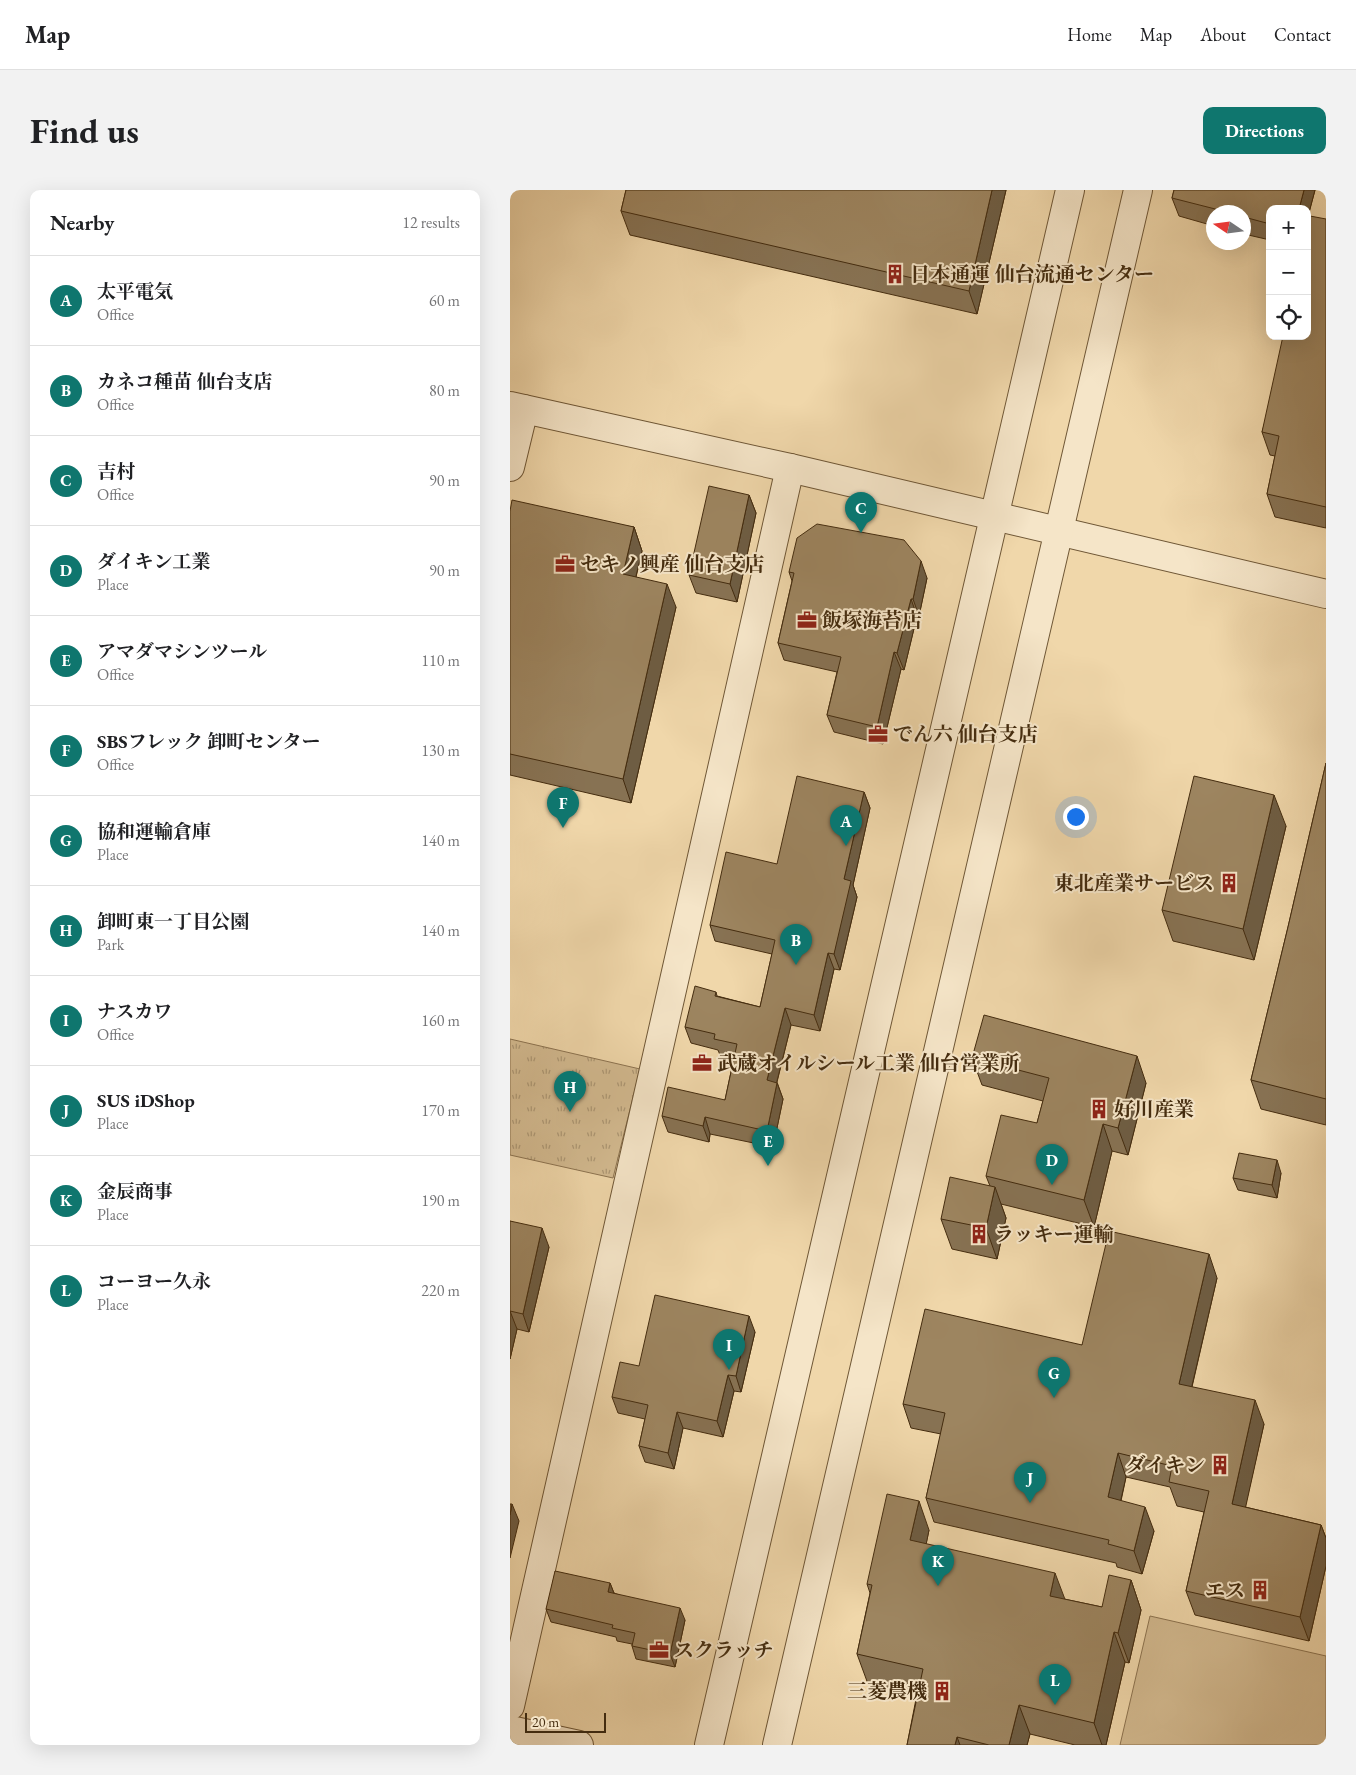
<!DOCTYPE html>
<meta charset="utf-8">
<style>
:root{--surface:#fff;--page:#f2f2f2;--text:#202124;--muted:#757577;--line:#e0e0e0;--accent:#0f766e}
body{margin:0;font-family:"EB Garamond","Noto Serif JP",serif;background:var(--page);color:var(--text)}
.controls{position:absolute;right:15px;top:15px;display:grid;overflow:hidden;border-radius:10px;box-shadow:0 5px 20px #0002}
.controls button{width:45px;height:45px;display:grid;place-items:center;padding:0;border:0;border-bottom:1px solid var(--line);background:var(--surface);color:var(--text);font:25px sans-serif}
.compass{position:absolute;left:696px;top:15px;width:45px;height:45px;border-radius:50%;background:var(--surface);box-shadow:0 5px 20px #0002;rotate:283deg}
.scale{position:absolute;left:15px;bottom:12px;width:81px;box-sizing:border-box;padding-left:5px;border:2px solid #442c0f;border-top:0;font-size:14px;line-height:18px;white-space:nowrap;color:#442c0f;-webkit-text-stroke:4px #f5e5c8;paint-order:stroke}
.you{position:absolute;left:565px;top:626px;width:18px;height:18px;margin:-12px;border:4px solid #fff;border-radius:50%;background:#1a73e8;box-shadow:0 0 0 8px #1a73e833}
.badge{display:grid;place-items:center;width:32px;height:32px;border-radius:50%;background:var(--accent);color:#fff;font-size:16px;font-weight:700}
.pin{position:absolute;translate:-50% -41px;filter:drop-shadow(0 1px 2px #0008)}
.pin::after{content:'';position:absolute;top:26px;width:18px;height:15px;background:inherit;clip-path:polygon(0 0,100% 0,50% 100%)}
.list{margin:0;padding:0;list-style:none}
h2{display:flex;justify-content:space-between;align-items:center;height:65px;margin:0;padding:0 20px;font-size:21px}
h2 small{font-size:16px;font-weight:400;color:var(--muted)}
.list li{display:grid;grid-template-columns:32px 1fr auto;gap:15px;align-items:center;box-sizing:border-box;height:90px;padding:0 20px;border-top:1px solid var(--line)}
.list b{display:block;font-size:19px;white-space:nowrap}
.list p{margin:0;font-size:16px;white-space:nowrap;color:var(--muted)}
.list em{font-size:16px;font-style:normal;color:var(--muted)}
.icon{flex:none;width:28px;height:28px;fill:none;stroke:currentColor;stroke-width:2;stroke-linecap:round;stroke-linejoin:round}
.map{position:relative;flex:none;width:816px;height:1555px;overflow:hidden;border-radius:10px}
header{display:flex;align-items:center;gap:30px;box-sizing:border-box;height:70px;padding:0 25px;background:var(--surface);border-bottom:1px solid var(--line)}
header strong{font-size:24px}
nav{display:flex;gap:28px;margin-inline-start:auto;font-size:18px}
.intro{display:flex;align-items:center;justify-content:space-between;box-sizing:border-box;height:120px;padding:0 30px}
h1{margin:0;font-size:35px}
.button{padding:12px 22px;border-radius:10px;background:var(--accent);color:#fff;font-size:18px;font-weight:700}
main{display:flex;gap:30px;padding:0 30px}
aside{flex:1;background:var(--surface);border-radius:10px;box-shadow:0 5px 20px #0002}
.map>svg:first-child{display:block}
.grass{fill:#d3ba90;stroke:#8c7350}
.park{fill:url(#park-tufts);stroke:#8c7350}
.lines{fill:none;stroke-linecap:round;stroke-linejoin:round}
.minor-casing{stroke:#6f5736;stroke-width:30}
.minor{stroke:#f5e5c8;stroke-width:28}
.wall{fill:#877253;stroke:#442c0f}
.shaded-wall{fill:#6e5d43;stroke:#442c0f}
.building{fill:#9d8560;stroke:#442c0f}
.labels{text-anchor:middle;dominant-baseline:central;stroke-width:4;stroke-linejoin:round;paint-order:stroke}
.poi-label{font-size:20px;font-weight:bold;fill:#442c0f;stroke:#f5e5c8;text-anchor:start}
</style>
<header>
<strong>Map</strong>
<nav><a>Home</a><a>Map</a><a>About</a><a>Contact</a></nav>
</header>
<div class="intro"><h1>Find us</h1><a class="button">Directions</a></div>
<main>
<aside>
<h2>Nearby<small>12 results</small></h2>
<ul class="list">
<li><span class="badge">A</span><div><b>太平電気</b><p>Office</p></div><em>60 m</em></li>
<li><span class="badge">B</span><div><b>カネコ種苗 仙台支店</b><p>Office</p></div><em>80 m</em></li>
<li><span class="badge">C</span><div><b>吉村</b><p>Office</p></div><em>90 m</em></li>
<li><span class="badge">D</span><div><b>ダイキン工業</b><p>Place</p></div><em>90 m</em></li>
<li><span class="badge">E</span><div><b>アマダマシンツール</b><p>Office</p></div><em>110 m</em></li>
<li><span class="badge">F</span><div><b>SBSフレック 卸町センター</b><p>Office</p></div><em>130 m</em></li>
<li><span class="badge">G</span><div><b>協和運輸倉庫</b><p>Place</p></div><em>140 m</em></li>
<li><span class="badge">H</span><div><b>卸町東一丁目公園</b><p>Park</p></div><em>140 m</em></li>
<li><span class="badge">I</span><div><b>ナスカワ</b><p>Office</p></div><em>160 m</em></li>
<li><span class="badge">J</span><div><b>SUS iDShop</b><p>Place</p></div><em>170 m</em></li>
<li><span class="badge">K</span><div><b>金辰商事</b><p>Place</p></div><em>190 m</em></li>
<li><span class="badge">L</span><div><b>コーヨー久永</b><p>Place</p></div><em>220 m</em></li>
</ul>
</aside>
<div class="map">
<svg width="816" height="1555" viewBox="0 0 816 1555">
<defs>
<pattern id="park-tufts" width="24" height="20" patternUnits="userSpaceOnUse" patternTransform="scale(1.25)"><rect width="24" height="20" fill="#d3ba90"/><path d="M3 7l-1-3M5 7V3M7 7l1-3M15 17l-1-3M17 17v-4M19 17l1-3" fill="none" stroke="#ad9774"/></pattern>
</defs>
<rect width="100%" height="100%" fill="#f0d7aa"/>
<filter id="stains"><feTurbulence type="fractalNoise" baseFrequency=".004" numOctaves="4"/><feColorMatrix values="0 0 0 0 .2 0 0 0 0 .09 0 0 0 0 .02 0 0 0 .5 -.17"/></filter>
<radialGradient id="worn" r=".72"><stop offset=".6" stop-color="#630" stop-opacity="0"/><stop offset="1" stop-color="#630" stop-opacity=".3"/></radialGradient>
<!-- grass -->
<path class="grass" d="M 640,1426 L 816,1466 L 816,1555 L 610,1555 Z"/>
<!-- park -->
<path class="park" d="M 0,849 L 130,879 L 103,988 L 0,965 Z"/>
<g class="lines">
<defs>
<g id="minor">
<path d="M 0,216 L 280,278 L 816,404"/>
<path d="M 0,277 L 14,219"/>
<path d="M 0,1516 L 280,278"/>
<path d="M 0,1540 L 69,1555"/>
<path d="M 199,1555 L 560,0"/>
<path d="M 267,1555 L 628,0"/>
</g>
</defs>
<!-- minor casing -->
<use href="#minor" class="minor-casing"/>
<!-- minor -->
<use href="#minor" class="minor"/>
</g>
<!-- wall -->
<g class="wall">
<path d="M 116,0 L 496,0 L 467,124 L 120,45 L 111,21 Z"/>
<path d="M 664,0 L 805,0 L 797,30 L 797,19 L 760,19 L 760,50 L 734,44 L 734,22 L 704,22 L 704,36 L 669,26 L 662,8 Z"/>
<path d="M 816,29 L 816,338 L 765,327 L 757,304 L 765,266 L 760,265 L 752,242 Z"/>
<path d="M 239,305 L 246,323 L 227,412 L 186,403 L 179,385 Z"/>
<path d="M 0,321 L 124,337 L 132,361 L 126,387 L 166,417 L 121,613 L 0,585 Z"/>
<path d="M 279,382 L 417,388 L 409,426 L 407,426 L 394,480 L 391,479 L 373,554 L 324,542 L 317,525 L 327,482 L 274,470 L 268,453 L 282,391 Z"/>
<path d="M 816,573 L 816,935 L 751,919 L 741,890 L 778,737 Z"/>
<path d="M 354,602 L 360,618 L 343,695 L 347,707 L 330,780 L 324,779 L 310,841 L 281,835 L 267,892 L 273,909 L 263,957 L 200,944 L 199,952 L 158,942 L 152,926 L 215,910 L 224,868 L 210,865 L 208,860 L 181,853 L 175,837 L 206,802 L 207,806 L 250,817 L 262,764 L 205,751 L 200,735 L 267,674 Z"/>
<path d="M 776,636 L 744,770 L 663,751 L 652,720 Z"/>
<path d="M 462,868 L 636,893 L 618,965 L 602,961 L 584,1037 L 491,1014 L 496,1028 L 487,1069 L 442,1059 L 431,1029 L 480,996 L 476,986 L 527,933 L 533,911 L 472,895 Z"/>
<path d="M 771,983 L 767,1008 L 728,1000 L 723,988 Z"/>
<path d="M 0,1031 L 39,1057 L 19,1142 L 7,1139 L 0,1169 Z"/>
<path d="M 707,1088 L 682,1197 L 754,1234 L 735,1317 L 811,1335 L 816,1348 L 816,1376 L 799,1451 L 685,1425 L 676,1401 L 694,1322 L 667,1316 L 660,1297 L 616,1287 L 611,1311 L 644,1341 L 632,1384 L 607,1377 L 606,1373 L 424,1332 L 416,1308 L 431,1244 L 401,1238 L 393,1214 L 572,1155 Z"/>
<path d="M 245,1142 L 231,1202 L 224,1201 L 213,1247 L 173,1238 L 164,1279 L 135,1272 L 129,1256 L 135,1229 L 108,1223 L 102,1207 L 129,1176 Z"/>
<path d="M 419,1340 L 416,1354 L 554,1409 L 592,1417 L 621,1390 L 631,1420 L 619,1473 L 615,1472 L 596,1555 L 565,1555 L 520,1544 L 517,1555 L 397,1555 L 407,1504 L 358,1494 L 347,1464 L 360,1403 L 357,1394 Z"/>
<path d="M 100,1393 L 104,1403 L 175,1430 L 165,1477 L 126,1469 L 122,1456 L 122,1454 L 107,1451 L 106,1447 L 41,1432 L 36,1419 Z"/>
</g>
<!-- shaded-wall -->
<g class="shaded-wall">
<path d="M 482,0 L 496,0 L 467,124 L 459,101 Z"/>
<path d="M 794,0 L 805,0 L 797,30 L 797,19 L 789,19 Z"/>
<path d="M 239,305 L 246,323 L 227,412 L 220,394 Z"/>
<path d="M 124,337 L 132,361 L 121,407 L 113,384 Z"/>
<path d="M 411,371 L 417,388 L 409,426 L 403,409 Z"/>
<path d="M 157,394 L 166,417 L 121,613 L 113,589 Z"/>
<path d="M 401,409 L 407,426 L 394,480 L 387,463 Z"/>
<path d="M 384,462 L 391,479 L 373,554 L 367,537 Z"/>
<path d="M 354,602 L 360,618 L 343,695 L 347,707 L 330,780 L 324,764 L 334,689 Z"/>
<path d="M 764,605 L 776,636 L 744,770 L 733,739 Z"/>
<path d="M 318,763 L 324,779 L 310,841 L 304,825 Z"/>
<path d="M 275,818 L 281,835 L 263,907 L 257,890 Z"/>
<path d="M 627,866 L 636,893 L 618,965 L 608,938 Z"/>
<path d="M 267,893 L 273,909 L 263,957 L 257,941 Z"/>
<path d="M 195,927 L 200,944 L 199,952 L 193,936 Z"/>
<path d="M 593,934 L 602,961 L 584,1037 L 574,1010 Z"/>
<path d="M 767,970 L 771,983 L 767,1008 L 762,995 Z"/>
<path d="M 485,997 L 496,1028 L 487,1069 L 476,1038 Z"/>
<path d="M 32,1038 L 39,1057 L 19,1142 L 13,1124 Z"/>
<path d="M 699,1064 L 707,1088 L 677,1217 L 669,1194 Z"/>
<path d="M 0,1121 L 7,1139 L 0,1169 Z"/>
<path d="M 239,1126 L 245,1142 L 231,1202 L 226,1186 Z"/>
<path d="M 218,1185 L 224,1201 L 213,1247 L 207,1231 Z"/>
<path d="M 745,1210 L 754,1234 L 731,1338 L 722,1314 Z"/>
<path d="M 167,1222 L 173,1238 L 164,1279 L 158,1263 Z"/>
<path d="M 608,1263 L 616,1287 L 606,1331 L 598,1307 Z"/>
<path d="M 409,1311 L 419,1340 L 411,1380 L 400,1350 Z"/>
<path d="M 2,1314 L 9,1331 L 0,1368 L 0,1325 Z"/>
<path d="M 635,1317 L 644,1341 L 632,1384 L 624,1361 Z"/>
<path d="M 811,1335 L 816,1348 L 816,1376 L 799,1451 L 790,1427 Z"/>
<path d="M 545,1383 L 556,1412 L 540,1406 Z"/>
<path d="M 621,1390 L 631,1420 L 619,1473 L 608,1443 Z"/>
<path d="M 100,1393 L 105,1406 L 98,1402 Z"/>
<path d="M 170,1418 L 175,1430 L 165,1477 L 160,1464 Z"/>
<path d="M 604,1442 L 615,1472 L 596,1555 L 592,1555 L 584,1533 Z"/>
<path d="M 509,1515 L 520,1544 L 517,1555 L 499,1555 Z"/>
<path d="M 447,1547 L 450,1555 L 445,1555 Z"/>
</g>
<!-- building -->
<g class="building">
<path d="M 116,0 L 482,0 L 459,101 L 111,21 Z"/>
<path d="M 664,0 L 794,0 L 789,19 L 760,19 L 760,34 L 734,27 L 734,22 L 717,22 L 662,8 Z"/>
<path d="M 800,26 L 816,29 L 816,317 L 757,304 L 769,246 L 752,242 L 773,146 L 797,146 L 797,38 Z"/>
<path d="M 199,296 L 239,305 L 220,394 L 179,385 Z"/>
<path d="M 2,310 L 124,337 L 113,384 L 157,394 L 113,589 L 0,564 L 0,321 Z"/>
<path d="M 307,334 L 394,350 L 411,371 L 403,409 L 401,409 L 387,463 L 384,462 L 367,537 L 317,525 L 331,467 L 268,453 L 284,383 L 279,382 L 287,348 Z"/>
<path d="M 816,573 L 816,909 L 741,890 L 778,737 Z"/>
<path d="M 287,586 L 354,602 L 334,689 L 341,691 L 324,764 L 318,763 L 304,825 L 275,818 L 257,890 L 267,893 L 257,941 L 195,927 L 193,936 L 152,926 L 158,897 L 215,910 L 227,854 L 204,849 L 205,844 L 175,837 L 185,796 L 206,802 L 205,806 L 250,817 L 265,750 L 200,735 L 216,662 L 267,674 Z"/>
<path d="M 684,586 L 764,605 L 733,739 L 652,720 Z"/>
<path d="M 474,825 L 627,866 L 608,938 L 593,934 L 574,1010 L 476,986 L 491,925 L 527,933 L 539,888 L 462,868 Z"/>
<path d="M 729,963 L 767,970 L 762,995 L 723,988 Z"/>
<path d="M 440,987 L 485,997 L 476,1038 L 431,1029 Z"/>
<path d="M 0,1031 L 32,1038 L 13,1124 L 0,1121 L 0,1123 Z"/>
<path d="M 599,1041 L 699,1064 L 669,1194 L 745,1210 L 722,1314 L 811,1335 L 790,1427 L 676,1401 L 699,1301 L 659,1292 L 662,1276 L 608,1263 L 598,1307 L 635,1317 L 624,1361 L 598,1354 L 599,1350 L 416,1308 L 435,1223 L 393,1214 L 415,1119 L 572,1155 Z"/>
<path d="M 145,1105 L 239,1126 L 226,1186 L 218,1185 L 207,1231 L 167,1222 L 158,1263 L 129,1256 L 138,1215 L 102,1207 L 110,1172 L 129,1176 Z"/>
<path d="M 377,1304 L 409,1311 L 400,1350 L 545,1383 L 540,1406 L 592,1417 L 599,1385 L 621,1390 L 608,1443 L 604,1442 L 584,1533 L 509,1515 L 499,1555 L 479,1555 L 447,1547 L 445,1555 L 397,1555 L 413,1479 L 347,1464 L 362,1395 L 357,1394 Z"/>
<path d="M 0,1314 L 2,1314 L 0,1325 Z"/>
<path d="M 45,1381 L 100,1393 L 98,1402 L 170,1418 L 160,1464 L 122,1456 L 125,1443 L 102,1438 L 103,1435 L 36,1419 Z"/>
</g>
<!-- icons -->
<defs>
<symbol id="building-bare" viewBox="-9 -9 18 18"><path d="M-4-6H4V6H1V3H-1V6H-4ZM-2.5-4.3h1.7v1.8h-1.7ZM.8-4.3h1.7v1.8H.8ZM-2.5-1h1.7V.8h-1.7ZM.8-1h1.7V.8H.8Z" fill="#8f2418" stroke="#f5e5c8" stroke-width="2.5" paint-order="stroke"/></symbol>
<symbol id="office-bare" viewBox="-9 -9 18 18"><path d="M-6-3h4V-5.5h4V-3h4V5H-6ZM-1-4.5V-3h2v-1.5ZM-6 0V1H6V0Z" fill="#8f2418" stroke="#f5e5c8" stroke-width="2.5" paint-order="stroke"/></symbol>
</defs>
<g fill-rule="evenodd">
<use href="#building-bare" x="371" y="70" width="28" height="28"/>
<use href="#office-bare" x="41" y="360" width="28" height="28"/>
<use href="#office-bare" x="283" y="416" width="28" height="28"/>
<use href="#office-bare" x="354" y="530" width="28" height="28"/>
<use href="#building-bare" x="705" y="679" width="28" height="28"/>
<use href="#office-bare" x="178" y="859" width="28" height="28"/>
<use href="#building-bare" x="575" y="905" width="28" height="28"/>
<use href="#building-bare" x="455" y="1030" width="28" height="28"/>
<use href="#building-bare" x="696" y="1261" width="28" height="28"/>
<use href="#building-bare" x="736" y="1386" width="28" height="28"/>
<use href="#office-bare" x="135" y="1446" width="28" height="28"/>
<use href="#building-bare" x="418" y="1487" width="28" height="28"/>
</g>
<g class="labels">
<!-- poi labels -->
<g class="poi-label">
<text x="400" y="84">日本通運 仙台流通センター</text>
<text x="70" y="374">セキノ興産 仙台支店</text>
<text x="312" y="430">飯塚海苔店</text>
<text x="383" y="544">でん六 仙台支店</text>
<text x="704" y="693" text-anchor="end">東北産業サービス</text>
<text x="207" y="873">武蔵オイルシール工業 仙台営業所</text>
<text x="604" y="919">好川産業</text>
<text x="484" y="1044">ラッキー運輸</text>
<text x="695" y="1275" text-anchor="end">ダイキン</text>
<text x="735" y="1400" text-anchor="end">エス</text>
<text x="164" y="1460">スクラッチ</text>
<text x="417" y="1501" text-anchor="end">三菱農機</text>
</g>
</g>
<rect width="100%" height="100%" filter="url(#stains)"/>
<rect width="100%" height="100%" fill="url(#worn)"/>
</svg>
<div class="controls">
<button>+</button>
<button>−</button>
<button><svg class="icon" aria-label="locate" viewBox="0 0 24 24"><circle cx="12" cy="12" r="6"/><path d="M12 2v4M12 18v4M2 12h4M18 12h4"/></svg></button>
</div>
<svg class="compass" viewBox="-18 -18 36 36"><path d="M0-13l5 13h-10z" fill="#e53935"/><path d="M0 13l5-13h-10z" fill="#757577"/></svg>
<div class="scale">20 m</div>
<div class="you"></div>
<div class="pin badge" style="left:336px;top:656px">A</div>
<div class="pin badge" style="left:286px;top:775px">B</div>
<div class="pin badge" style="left:351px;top:343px">C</div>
<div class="pin badge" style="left:542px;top:995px">D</div>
<div class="pin badge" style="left:258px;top:976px">E</div>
<div class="pin badge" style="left:53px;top:638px">F</div>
<div class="pin badge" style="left:544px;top:1208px">G</div>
<div class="pin badge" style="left:60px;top:922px">H</div>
<div class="pin badge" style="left:219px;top:1180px">I</div>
<div class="pin badge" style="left:520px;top:1313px">J</div>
<div class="pin badge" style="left:428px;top:1396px">K</div>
<div class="pin badge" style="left:545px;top:1515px">L</div>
</div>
</main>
